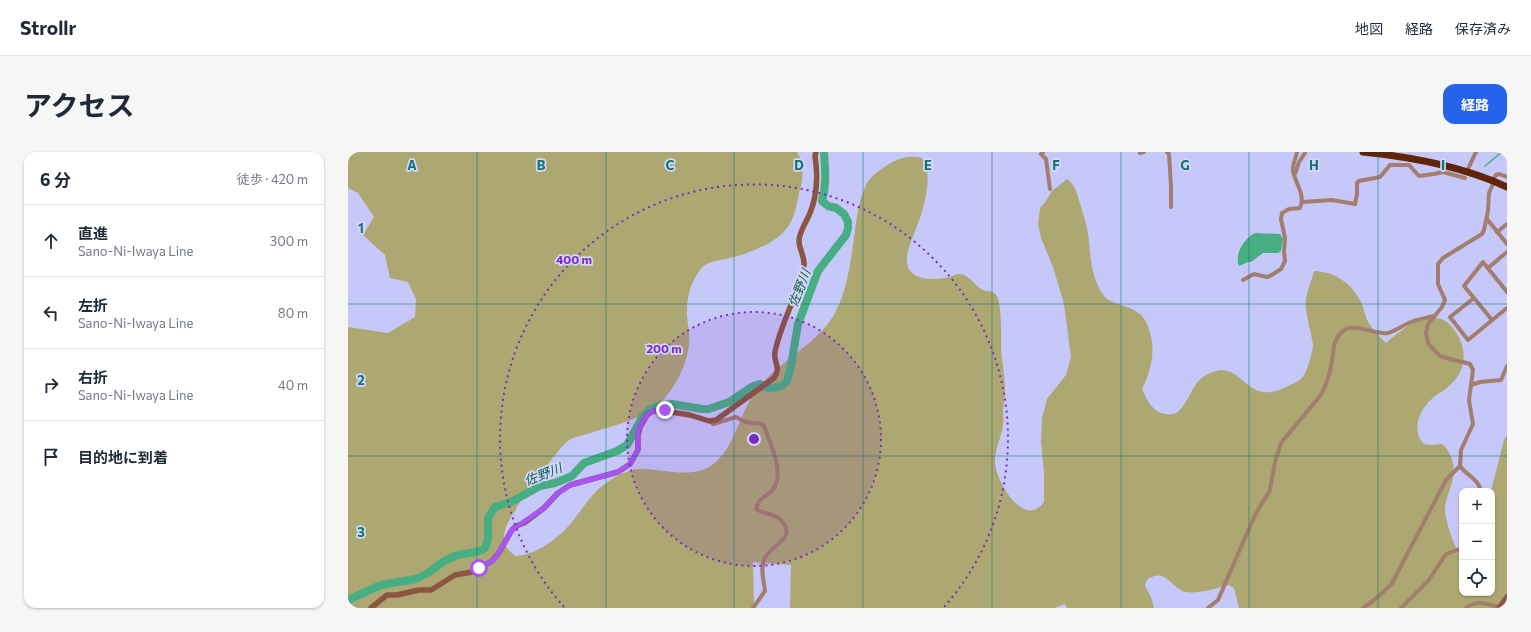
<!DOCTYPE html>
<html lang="ja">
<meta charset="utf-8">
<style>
:root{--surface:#fff;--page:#f6f6f7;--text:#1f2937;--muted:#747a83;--line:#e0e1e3;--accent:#2563eb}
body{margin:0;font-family:Commissioner,"Noto Sans JP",sans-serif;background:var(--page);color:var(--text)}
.controls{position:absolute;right:12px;bottom:12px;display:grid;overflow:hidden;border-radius:8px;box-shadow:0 1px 3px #0004}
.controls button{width:36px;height:36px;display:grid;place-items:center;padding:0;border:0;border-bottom:1px solid var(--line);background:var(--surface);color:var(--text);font:20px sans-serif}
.stop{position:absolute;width:12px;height:12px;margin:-9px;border:3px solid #a855f7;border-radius:50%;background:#fff}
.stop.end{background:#a855f7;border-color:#fff;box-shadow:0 1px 4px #0008}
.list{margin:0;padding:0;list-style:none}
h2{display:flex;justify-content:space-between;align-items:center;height:52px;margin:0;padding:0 16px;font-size:17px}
h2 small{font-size:13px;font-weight:400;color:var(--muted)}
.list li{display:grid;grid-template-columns:26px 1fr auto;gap:12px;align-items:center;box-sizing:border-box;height:72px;padding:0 16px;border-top:1px solid var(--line)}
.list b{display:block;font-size:15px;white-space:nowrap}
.list p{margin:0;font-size:13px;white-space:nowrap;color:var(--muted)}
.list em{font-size:13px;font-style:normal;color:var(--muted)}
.icon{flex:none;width:22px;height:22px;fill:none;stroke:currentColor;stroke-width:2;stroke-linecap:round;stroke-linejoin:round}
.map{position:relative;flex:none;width:1159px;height:456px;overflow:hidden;border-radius:12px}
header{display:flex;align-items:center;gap:24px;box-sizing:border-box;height:56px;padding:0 20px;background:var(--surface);border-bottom:1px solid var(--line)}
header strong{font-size:19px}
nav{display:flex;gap:22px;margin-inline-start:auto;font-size:14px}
.intro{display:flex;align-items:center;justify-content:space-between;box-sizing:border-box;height:96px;padding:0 24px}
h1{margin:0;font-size:28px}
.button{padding:10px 18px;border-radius:12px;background:var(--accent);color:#fff;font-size:14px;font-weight:700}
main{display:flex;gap:24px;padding:0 24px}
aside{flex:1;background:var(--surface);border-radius:12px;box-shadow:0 1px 3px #0004}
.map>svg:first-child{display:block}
.green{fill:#ada771}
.water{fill:#46ae82}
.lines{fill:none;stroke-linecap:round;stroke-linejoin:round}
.stream{stroke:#46ae82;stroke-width:1.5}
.river{stroke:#46ae82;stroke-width:8}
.street{stroke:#a37d6d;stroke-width:4}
.secondary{stroke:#8b553f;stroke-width:5.5}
.highway{stroke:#602408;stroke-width:7}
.route{stroke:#a855f7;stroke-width:5}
.grid{fill:none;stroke:#0f766e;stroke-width:1;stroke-opacity:0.55}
.ring{fill:none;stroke:#7b2cbf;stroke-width:2;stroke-dasharray:2 4}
.labels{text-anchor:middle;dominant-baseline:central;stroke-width:3.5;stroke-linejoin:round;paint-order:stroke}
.water-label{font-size:13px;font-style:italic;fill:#0c5e41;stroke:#d4d6fe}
.grid-label{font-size:13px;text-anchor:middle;font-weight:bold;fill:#0f766e;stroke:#d4d6fe;stroke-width:3.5;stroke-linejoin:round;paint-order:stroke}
.centre{fill:#7b2cbf;stroke:#d4d6fe;stroke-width:2}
.ring-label{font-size:12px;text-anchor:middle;font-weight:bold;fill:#7b2cbf;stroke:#d4d6fe;stroke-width:3.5;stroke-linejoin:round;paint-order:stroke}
</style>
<header>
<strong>Strollr</strong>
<nav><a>地図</a><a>経路</a><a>保存済み</a></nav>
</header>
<div class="intro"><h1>アクセス</h1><a class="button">経路</a></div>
<main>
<aside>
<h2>6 分<small>徒歩 · 420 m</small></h2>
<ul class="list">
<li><svg class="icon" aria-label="ahead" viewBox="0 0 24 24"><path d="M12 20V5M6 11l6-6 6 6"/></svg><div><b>直進</b><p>Sano-Ni-Iwaya Line</p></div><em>300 m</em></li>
<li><svg class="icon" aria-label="left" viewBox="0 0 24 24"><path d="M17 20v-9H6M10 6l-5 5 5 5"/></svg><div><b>左折</b><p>Sano-Ni-Iwaya Line</p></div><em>80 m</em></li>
<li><svg class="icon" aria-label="right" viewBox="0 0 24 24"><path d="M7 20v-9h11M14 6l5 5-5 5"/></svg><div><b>右折</b><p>Sano-Ni-Iwaya Line</p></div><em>40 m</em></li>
<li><svg class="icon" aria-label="arrive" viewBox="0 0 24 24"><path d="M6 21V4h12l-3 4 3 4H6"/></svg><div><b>目的地に到着</b></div></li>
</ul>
</aside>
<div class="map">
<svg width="1159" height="456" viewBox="0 0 1159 456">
<rect width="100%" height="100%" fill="#c6c8f9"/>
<!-- green -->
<path class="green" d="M 0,0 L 449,0 C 457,13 455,27 451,41 C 449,51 447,64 441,73 C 430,91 402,101 382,106 C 370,109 360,108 352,118 C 342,131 338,148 339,164 C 340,174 342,184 341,194 C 338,215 327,235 313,250 C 294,268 263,274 239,282 C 233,284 226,285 221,288 C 215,291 173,347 168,357 C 163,365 156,375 156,385 C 156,394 160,399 168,404 C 188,403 211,386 223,371 C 237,354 244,339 264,327 C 272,322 283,317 293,317 C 318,317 348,329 369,309 C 386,293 392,263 405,243 C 427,210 468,195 487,161 C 500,137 503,106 507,79 C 509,64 511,47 518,33 C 522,24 532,18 541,12 C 551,6 562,3 574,6 C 586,21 576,57 569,74 C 563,91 547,119 574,126 C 583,128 593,127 602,125 C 605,124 608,122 611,122 C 624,122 629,141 642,139 C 644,140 647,141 649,144 C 654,155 653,183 653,196 C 654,210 657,224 657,239 C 657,245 656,251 655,257 C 655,262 656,267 655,272 C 654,285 646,298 647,311 C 648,329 676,378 696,350 L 696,320 L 693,290 L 694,266 L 699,247 L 718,223 L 723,205 L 716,152 L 705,115 L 693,86 L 690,72 L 692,56 L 698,49 L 704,39 L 719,27 C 727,33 728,39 731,48 C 734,59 738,69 740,81 C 742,96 742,114 748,129 C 750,134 753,141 757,145 C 759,148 764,149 767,151 C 786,157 797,160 802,181 C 808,200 802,221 794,237 C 799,248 805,261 818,262 C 822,263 827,262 830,260 C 844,247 843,227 865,220 C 895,209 897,254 936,236 C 942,233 950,230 955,225 C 958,221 959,215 961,211 C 962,205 965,199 965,193 C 963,178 957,164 958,148 C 959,138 964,128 966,119 C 989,120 1004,132 1014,152 C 1016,158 1017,164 1020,170 C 1025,178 1031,184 1038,191 C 1042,187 1045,185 1050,181 C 1063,172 1072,160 1089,166 C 1094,167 1099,169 1102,173 C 1119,191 1121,215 1103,232 C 1098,238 1092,240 1086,245 C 1072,256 1062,278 1076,292 L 1083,293 L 1094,292 C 1103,299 1108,315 1105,326 C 1103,337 1098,345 1097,356 C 1097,365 1101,378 1104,386 C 1107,393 1108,398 1114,401 L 1114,441 L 1144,441 L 1143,339 L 1156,288 L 1159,283 L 1159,456 L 891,456 L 886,436 L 881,433 C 868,436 852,442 838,440 C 825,438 819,418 804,425 C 799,426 798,429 797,434 L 803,445 L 806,456 L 719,456 L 717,452 L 706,456 L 442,456 L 443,413 L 405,410 L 406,456 L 0,456 L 0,175 L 40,181 L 67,165 L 68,147 L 60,130 L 42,126 L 37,103 L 15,83 L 26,65 L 10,41 L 0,36 Z"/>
<!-- water -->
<path class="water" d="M 907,81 L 932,82 L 935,87 L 933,99 L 930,101 L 915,101 L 903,110 L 900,110 L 891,114 C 886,103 896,86 907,81 Z"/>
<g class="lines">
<!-- stream -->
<path class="stream" d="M 1137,14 L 1154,0"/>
<!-- river -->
<path class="river" d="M 0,448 L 33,433 L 68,427 L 80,421 L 96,409 L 109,403 L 128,400 L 134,398 L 137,396 L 140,387 L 140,366 L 147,355 L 165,349 L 192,334 L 207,331 L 224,324 L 236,311 L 269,299 L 279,293 L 295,264 L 301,258 L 311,254 L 324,252 L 354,257 L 361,257 L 381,250 L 405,234 L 412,232 L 420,236 L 431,235 L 435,233 L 439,229 L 443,214 L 450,172 L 470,119 L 498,83 L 500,76 L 500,70 L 496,62 L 488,56 L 480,54 L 474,49 C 479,32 477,17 476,0"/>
<!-- street -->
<g class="street">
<path d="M 695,0 L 693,2 L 698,7 L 702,37"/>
<path d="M 819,0 L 821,2 L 823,35 L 823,55"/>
<path d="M 792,1 L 796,0"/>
<path d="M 1120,17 L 1128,0"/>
<path d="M 947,22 L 951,10 L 957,1"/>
<path d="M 1144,29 L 1148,23 L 1151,22 L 1159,25"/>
<path d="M 954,50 L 984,48 L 1007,52 L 1009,42 L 1009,31 L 1011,29 L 1032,25 L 1042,13 L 1061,13 L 1071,24 L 1086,22 L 1095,20 L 1117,26"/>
<path d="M 1139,67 L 1159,92"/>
<path d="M 1149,80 L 1159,72"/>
<path d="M 1140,116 L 1159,100"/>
<path d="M 895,128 L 906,122 L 919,125 L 922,124 L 933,117 L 937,109 L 936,100 L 937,86 L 933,67 L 934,61 L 941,57 L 952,56 C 958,43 947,31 945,19 C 944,13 948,6 949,0"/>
<path d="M 1159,140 L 1135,110 L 1116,134 L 1126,146 L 1102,165 L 1120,188 L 1159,156"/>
<path d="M 1126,146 L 1144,168"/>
<path d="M 1123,233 L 1132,230 L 1153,228 L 1159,214"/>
<path d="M 363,269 L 365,272 L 388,265 L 397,270 L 415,272 C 421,288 437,320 426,336 C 420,345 411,344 408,357 C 416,362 428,362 434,369 C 449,388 422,392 416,408 C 412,417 416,429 417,439 L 405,456"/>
<path d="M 1133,339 C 1130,326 1119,324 1112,314 L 1113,298 L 1125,272 L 1121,248 L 1125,218 L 1122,212 L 1119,211 L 1102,207 L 1092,204 L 1080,191 L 1078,181 L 1080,172 L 1094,155 L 1097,148 L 1090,132 L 1090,112 L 1095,106 L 1134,82 L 1136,78 L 1140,59 L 1141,41 L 1146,30"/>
<path d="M 860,456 L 870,448 L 907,363 L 922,338 L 927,310 L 933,291 L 972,244 C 979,233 982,222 984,209 C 985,203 985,195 988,188 C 1000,163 1024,184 1040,181 C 1048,179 1055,173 1063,170 C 1070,167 1078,166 1086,164"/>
<path d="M 1015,456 L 1025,449 L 1043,433 L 1098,328 L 1112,314"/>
<path d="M 1053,456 L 1080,429 L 1098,402 L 1114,396"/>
<path d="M 1118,456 C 1129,447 1139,452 1151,455"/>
</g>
<!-- secondary -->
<g class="secondary">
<path d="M 23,456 L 39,443 L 49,443 L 71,438 L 83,438 L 107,423 L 124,420 L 144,409 L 150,402 L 164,378 L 168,374 L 176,371 L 196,356 L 210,341 L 222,333 L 270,320 L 282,312 L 290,298 L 290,283 L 292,275 L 299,263 L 305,259 L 317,259 L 342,263 L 361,269 L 368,268 L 426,226 C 434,215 425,211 427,200 C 433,170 450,144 456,113 C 457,105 451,97 451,89 C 451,80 459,69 462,61 C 470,42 470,24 467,4 L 468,0"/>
<path d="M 1151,456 L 1159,445"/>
</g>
<!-- highway -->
<path class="highway" d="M 1015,0 C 1064,5 1114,14 1159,35"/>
</g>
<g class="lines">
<!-- route -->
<path class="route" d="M 131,416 L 146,408 L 164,378 L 196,356 L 210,341 L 222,333 L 270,320 L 282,312 L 290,298 L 290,279 L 296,267 L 304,259 L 317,258"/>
</g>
<!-- grid -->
<path class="grid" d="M 129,0 L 129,456M 258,0 L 258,456M 386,0 L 386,456M 515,0 L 515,456M 644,0 L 644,456M 773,0 L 773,456M 901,0 L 901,456M 1030,0 L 1030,456M 0,152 L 1159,152M 0,304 L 1159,304"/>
<!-- distance rings -->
<circle cx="406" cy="287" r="127" fill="#7b2cbf" fill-opacity=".12"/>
<g class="ring">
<circle cx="406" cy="287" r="127"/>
<path d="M216 455A254 254 0 1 1 596 455"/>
</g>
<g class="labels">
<!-- water labels -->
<g class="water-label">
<text transform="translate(451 136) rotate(-68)">佐野川</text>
<text transform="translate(195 322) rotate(-21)">佐野川</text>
</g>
</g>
<g class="grid-label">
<text x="64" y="18">A</text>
<text x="193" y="18">B</text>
<text x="322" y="18">C</text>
<text x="451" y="18">D</text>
<text x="580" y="18">E</text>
<text x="708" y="18">F</text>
<text x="837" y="18">G</text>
<text x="966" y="18">H</text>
<text x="1095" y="18">I</text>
<text x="13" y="81">1</text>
<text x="13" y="233">2</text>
<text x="13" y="385">3</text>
</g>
<circle cx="406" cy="287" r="6" class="centre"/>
<g class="ring-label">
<text x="226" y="112">400 m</text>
<text x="316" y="201">200 m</text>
</g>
</svg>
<div class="controls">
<button>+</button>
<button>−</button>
<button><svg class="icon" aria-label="locate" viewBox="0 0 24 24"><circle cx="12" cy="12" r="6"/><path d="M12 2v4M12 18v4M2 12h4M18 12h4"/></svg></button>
</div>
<div class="stop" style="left:131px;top:416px"></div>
<div class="stop end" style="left:317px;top:258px"></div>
</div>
</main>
